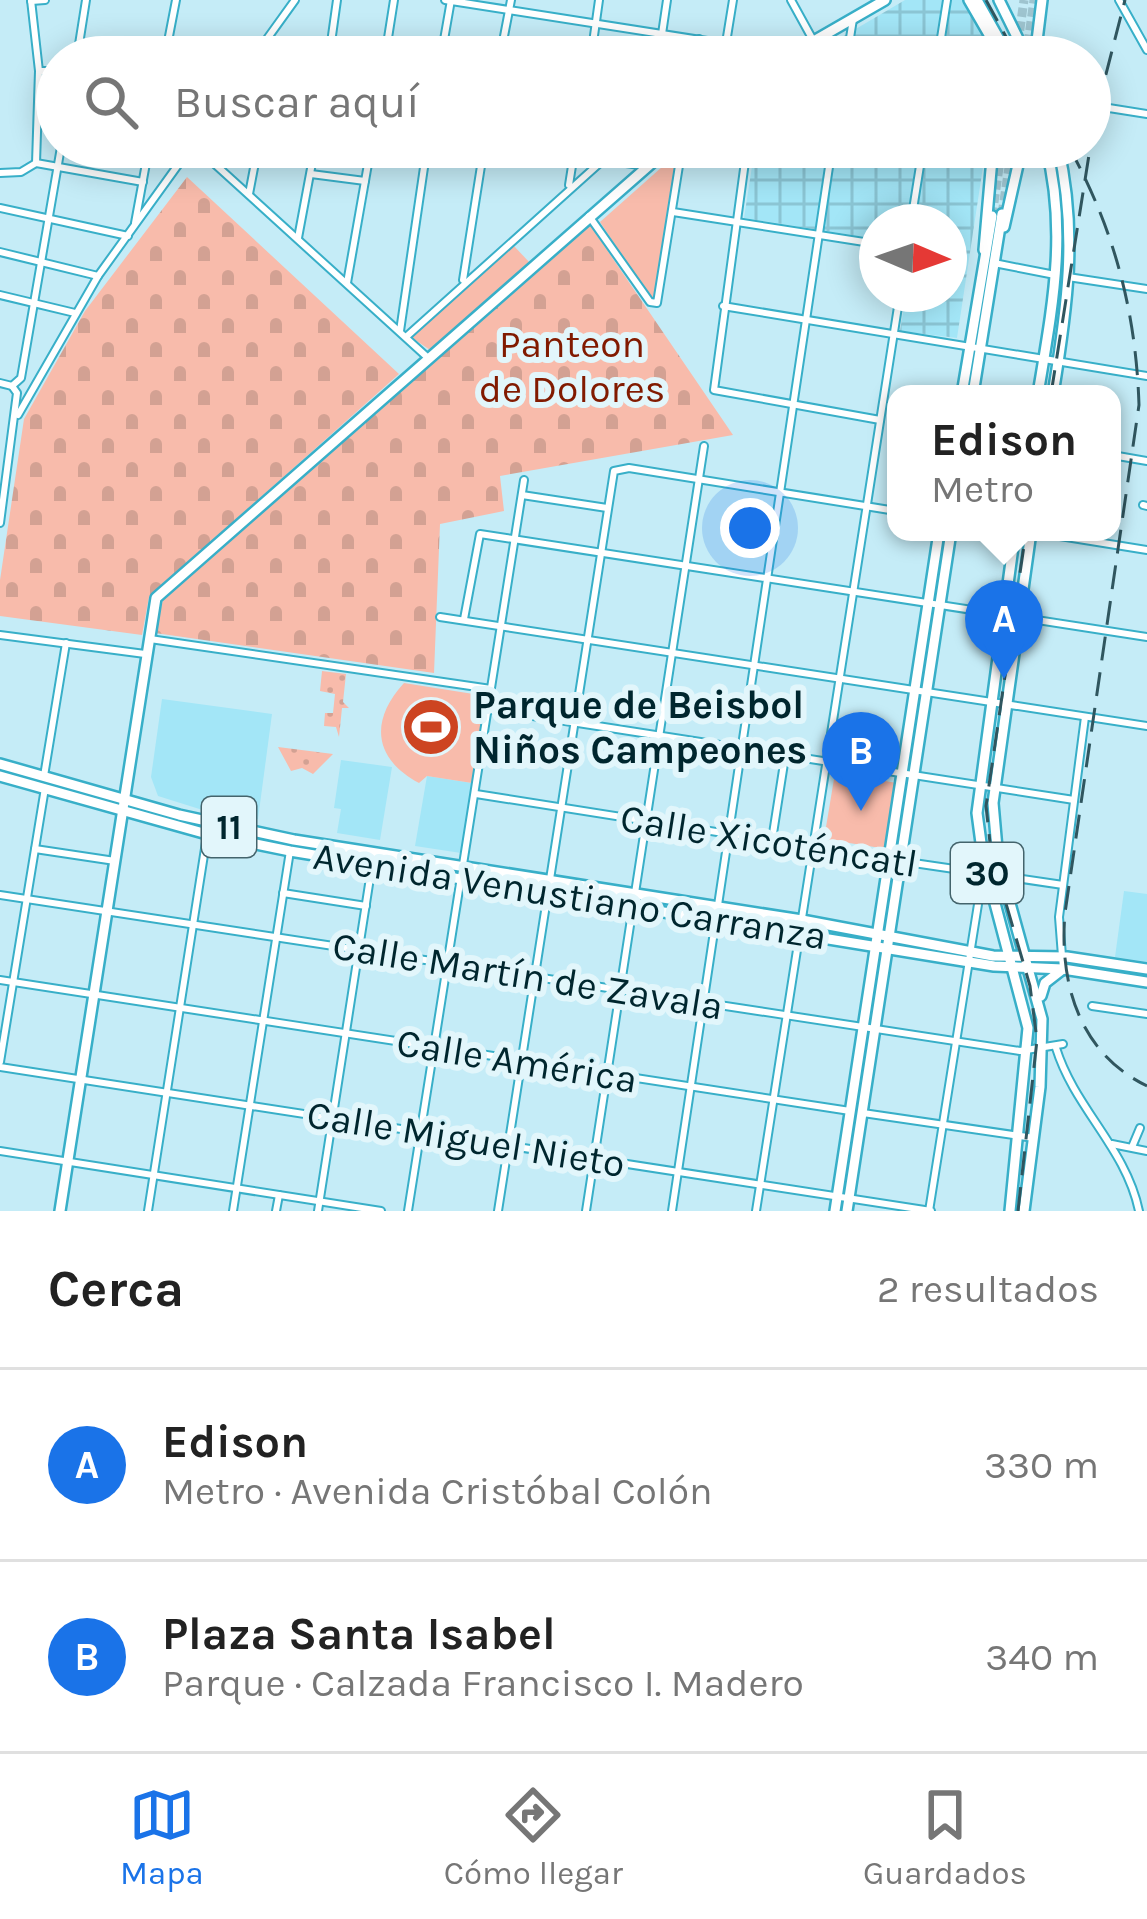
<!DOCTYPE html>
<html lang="es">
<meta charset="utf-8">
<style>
:root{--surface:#fff;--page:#f2f2f2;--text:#222;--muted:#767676;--line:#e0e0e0;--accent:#1a73e8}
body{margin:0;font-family:Karla,sans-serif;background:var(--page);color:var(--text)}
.compass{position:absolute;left:859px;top:204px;width:108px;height:108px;border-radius:50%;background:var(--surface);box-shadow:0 6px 30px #0003;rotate:92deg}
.you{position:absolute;left:750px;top:528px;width:42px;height:42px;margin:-30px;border:9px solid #fff;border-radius:50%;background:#1a73e8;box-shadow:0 0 0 18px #1a73e833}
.badge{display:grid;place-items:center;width:78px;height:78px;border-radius:50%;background:var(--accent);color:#fff;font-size:39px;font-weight:700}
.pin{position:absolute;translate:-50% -99px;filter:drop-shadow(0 3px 6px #0008)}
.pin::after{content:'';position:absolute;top:63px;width:42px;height:36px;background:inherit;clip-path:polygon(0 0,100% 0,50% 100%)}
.popup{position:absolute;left:887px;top:385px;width:234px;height:156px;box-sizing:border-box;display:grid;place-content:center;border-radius:24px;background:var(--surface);filter:drop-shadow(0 3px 9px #0005);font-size:39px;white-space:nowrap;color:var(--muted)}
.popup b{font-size:45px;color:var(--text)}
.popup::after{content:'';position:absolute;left:50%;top:100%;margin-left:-24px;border:24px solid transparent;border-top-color:var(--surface)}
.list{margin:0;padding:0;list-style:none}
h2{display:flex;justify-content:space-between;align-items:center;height:156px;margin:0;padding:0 48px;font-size:51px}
h2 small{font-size:39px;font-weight:400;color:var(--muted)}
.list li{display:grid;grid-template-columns:78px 1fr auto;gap:36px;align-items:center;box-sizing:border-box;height:192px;padding:0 48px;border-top:3px solid var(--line)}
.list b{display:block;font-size:45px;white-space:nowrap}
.list p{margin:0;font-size:39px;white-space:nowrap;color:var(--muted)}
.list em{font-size:39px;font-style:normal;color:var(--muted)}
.icon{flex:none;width:66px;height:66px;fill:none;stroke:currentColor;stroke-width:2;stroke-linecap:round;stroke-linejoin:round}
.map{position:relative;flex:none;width:1147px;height:1211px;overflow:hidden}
.search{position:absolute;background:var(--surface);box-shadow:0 6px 30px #0003;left:36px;right:36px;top:36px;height:132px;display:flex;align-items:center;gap:30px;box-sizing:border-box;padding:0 42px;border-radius:66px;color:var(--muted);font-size:45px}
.sheet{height:540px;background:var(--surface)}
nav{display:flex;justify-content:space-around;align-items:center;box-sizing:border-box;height:168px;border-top:3px solid var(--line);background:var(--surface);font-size:33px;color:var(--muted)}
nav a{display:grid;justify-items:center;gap:6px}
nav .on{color:var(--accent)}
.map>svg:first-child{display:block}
.built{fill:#a3e6f7}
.industrial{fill:url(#industrial-grid)}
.grass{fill:url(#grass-dots)}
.cemetery{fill:url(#cemetery-stones)}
.park{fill:#f8bbab}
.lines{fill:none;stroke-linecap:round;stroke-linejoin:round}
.major-tunnel{stroke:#9ec4cf;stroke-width:9;stroke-dasharray:9 4.5;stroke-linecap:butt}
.minor-casing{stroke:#38afc8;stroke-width:10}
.major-casing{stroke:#38afc8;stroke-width:14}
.minor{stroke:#fff;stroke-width:6}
.major{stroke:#fff;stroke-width:9}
.rail{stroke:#30565f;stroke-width:3;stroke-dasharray:24 12;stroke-linecap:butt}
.labels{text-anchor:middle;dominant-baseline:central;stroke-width:12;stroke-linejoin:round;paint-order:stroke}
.shield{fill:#e2f6fb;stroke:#44646c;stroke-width:3}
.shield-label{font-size:36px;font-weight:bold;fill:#00262e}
.park-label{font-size:39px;fill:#811a00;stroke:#e2f6fb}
.poi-label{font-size:39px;font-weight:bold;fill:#00262e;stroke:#e2f6fb;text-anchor:start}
.street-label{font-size:39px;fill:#00262e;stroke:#e2f6fb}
</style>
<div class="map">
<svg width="1147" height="1211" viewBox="0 0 1147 1211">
<defs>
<pattern id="industrial-grid" width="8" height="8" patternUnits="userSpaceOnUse" patternTransform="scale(3)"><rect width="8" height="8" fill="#a3e6f7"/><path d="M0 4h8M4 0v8" fill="none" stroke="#8bc5d4"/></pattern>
<pattern id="grass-dots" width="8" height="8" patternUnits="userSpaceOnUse" patternTransform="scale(3)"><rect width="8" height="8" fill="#f8bbab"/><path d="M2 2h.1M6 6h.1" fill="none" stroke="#d3a193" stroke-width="1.8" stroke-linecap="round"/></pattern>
<pattern id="cemetery-stones" width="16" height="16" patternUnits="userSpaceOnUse" patternTransform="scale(3)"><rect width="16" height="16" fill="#f8bbab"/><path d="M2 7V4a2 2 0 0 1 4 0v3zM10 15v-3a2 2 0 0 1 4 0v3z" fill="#d3a193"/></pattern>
</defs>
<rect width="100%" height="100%" fill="#c5ecf7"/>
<!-- built -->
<g class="built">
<path d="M 162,699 L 272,714 L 258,819 L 209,812 L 158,796 L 151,777 Z"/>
<path d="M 341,760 L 392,767 L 380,840 L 337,833 L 341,809 L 334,808 Z"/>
<path d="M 427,776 L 472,783 L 461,853 L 415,846 Z"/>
<path d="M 1124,891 L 1147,894 L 1147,962 L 1115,957 Z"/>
</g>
<!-- industrial -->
<g class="industrial">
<path d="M 905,0 L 964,0 L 994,57 L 808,57 Z"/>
<path d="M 755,147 L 986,147 L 957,338 L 900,331 L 906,294 L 949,294 L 949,222 L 877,222 L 877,239 L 744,218 Z"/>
</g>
<!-- grass -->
<g class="grass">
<path d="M 322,671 L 346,674 L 343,702 L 349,708 L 342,708 L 339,737 L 336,727 L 324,726 L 325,713 L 333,713 L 335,694 L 320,691 Z"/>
<path d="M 278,747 L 333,754 L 313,774 L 302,768 L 291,771 Z"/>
</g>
<!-- cemetery -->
<g class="cemetery">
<path d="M 187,177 L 399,374 L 149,597 L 142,635 L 0,616 L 0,580 L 24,419 L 85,311 Z"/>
<path d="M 590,225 L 733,435 L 500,476 L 504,511 L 440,524 L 434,673 L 155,633 L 163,600 Z"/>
</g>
<!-- park -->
<g class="park">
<path d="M 680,151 L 659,301 L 653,302 L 600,222 Z"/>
<path d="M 514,246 L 530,263 L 430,350 L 411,337 Z"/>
<path d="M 404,683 L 486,696 L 472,783 L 427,776 L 419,783 C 374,759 369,721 404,683 Z"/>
<path d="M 835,773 L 897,783 L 887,849 L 824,839 Z"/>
</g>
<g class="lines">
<!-- major-tunnel -->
<g class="major-tunnel">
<path d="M 1016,57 L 1024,0"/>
<path d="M 1026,57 L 1034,0"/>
<path d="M 1002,214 L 1012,147"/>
<path d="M 992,216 L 1002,147"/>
</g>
<defs>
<g id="minor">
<path d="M 445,0 L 790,54"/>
<path d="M 791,0 L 813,40"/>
<path d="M 1119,0 L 1147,50"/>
<path d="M 31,1 L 45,0"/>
<path d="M 662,34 L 667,0"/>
<path d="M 726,43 L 733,0"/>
<path d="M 77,57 L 86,0"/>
<path d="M 165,57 L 176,0"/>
<path d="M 254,57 L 295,0"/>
<path d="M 329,57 L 337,0"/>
<path d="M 385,57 L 394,0"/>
<path d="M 441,57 L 451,0"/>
<path d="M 500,57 L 511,0"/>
<path d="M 591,57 L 599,0"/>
<path d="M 697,57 L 699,39"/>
<path d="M 847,57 L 853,19"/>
<path d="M 938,57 L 947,0"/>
<path d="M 39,71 L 57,71"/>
<path d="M 1090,105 L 1147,114"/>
<path d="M 196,147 L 427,357"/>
<path d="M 519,147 L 646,166"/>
<path d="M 747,147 L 714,390 L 880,420"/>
<path d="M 36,163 L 143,182"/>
<path d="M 0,173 L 21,172 L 36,163 L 39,71 L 31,0"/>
<path d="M 311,174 L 365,181"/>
<path d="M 569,185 L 575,147"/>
<path d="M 249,194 L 258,147"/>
<path d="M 0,208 L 128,236"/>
<path d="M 673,212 L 877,244"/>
<path d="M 589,216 L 650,302 L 657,303 L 682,147"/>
<path d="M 911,222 L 923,147"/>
<path d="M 135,223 L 149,147"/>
<path d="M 298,238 L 315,147"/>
<path d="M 0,252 L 98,276"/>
<path d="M 994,263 L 1055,275"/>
<path d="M 1068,277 L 1147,289"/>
<path d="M 463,280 L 484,147"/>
<path d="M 347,283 L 371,147"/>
<path d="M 0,295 L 75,313"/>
<path d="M 723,306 L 1147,376"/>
<path d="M 400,331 L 427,147"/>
<path d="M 406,337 L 602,161"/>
<path d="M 0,383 L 12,386"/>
<path d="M 18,415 L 98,276 L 191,147"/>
<path d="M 1112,455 L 1147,461"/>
<path d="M 522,495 L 607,508"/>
<path d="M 1143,505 L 1147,506"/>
<path d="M 0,523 L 17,393 L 12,386 L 21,378 L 61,147"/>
<path d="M 1035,532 L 1147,550"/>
<path d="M 440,617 L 1147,726"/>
<path d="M 464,619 L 480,534 L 1147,637"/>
<path d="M 0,635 L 145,654"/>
<path d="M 150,639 L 491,689"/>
<path d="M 488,709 L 1074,800"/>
<path d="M 44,776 L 66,643"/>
<path d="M 476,794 L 887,859"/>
<path d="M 772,840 L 785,757"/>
<path d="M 35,849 L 115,861"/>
<path d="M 900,861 L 1063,885"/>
<path d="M 283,893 L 366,906"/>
<path d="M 635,893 L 704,446"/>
<path d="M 0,895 L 1020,1051 L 1063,1044"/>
<path d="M 1063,969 L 1059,917 L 1085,717"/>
<path d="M 0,980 L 850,1111"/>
<path d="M 1092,1006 L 1147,1014"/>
<path d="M 1056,1048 C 1075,1109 1126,1148 1139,1211"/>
<path d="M 0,1062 L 45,788"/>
<path d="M 0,1067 L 931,1211"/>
<path d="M 863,1113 L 1034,1138"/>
<path d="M 1112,1144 L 1147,1151"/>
<path d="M 1132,1147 L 1140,1128"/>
<path d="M 0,1151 L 381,1211"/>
<path d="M 148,1211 L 209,823"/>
<path d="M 233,1211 L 290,851"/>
<path d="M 276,1211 L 279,1195"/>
<path d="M 318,1211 L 372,865"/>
<path d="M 408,1211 L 524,480"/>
<path d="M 498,1211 L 614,471 L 629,468 L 896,511"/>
<path d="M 586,1211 L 633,906"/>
<path d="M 672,1211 L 832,147"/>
<path d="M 756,1211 L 900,294"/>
<path d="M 929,1211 L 979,898 L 987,878"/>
</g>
<g id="major">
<path d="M 969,0 L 1002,57"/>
<path d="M 977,0 L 1009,57"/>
<path d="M 999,0 L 1027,57"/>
<path d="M 786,57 L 885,0"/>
<path d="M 1035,57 L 1042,0"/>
<path d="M 1004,227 L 1022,147"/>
<path d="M 984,250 L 993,147"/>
<path d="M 962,394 L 992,216"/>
<path d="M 973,394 L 1002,214"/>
<path d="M 1038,394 C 1052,309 1068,232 1046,147"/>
<path d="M 1053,394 C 1067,309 1078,232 1058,147"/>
<path d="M 0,764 L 179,815 L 294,840 L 802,920 L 993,956 L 1067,957 L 1147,969"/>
<path d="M 0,776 L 207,834 L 290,851 L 994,966 L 1063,969 L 1147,982"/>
<path d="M 1041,996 L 1045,983 L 1063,969"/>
<path d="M 60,1211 L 156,598 L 670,147"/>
<path d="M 835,1211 L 939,532"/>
<path d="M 847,1211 L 951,532"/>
<path d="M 1010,1211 L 1028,1028 L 983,858 L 977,813 L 1015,532"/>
<path d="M 1024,1211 L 1040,1087 L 1042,1019 L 998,860 L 993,803 L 1031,532"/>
</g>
</defs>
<!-- minor casing -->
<use href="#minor" class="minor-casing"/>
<!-- major casing -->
<use href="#major" class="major-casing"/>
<!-- minor -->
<use href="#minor" class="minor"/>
<!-- major -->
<use href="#major" class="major"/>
<!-- rail -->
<g class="rail">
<path d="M 986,0 L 1017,57"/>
<path d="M 1069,147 C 1114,229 1136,311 1139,405 L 1065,913 C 1059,983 1079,1053 1147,1086"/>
<path d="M 1051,394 L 1095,117 L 1125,0"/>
<path d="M 1018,1211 L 1037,1040 L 1030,986 L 991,852 L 986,806 L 1026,532"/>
</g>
</g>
<!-- icons -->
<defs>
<symbol id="stadium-disc" viewBox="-11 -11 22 22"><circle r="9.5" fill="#cd4421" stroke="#e2f6fb"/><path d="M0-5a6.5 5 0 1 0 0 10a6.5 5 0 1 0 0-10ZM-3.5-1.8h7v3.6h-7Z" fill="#fff"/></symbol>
</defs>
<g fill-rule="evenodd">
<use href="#stadium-disc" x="398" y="694" width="66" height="66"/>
</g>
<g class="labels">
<!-- shield labels -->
<g class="shield">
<rect x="202" y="797" width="54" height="60" rx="9"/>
<rect x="951" y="843" width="72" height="60" rx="9"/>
</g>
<g class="shield-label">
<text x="229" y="827">11</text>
<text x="987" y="873">30</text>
</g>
<!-- park labels -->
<g class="park-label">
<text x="572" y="344">Panteon<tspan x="572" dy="45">de Dolores</tspan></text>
</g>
<!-- poi labels -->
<g class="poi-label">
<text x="473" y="705">Parque de Beisbol<tspan x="473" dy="45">Niños Campeones</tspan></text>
</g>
<!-- street labels -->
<g class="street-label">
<text transform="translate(769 841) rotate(9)">Calle Xicoténcatl</text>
<text transform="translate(570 896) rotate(9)">Avenida Venustiano Carranza</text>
<text transform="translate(528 976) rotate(9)">Calle Martín de Zavala</text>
<text transform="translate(517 1061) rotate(9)">Calle América</text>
<text transform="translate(466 1139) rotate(9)">Calle Miguel Nieto</text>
</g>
</g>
</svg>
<svg class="compass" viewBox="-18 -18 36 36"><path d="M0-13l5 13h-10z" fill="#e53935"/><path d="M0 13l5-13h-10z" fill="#767676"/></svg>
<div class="you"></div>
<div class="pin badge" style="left:1004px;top:679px">A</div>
<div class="popup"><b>Edison</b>Metro</div>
<div class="pin badge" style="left:861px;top:811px">B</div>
<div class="search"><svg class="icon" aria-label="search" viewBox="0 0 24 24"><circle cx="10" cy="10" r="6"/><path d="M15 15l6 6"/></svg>Buscar aquí</div>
</div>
<section class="sheet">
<h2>Cerca<small>2 resultados</small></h2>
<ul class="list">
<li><span class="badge">A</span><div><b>Edison</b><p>Metro · Avenida Cristóbal Colón</p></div><em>330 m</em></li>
<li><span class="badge">B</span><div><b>Plaza Santa Isabel</b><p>Parque · Calzada Francisco I. Madero</p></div><em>340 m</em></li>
</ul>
</section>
<nav>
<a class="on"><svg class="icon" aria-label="map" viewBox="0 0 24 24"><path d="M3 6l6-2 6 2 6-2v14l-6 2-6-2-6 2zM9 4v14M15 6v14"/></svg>Mapa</a>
<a><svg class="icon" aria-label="directions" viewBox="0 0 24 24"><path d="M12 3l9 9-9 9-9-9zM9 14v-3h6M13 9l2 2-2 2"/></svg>Cómo llegar</a>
<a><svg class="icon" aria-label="saved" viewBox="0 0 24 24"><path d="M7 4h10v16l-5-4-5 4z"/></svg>Guardados</a>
</nav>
